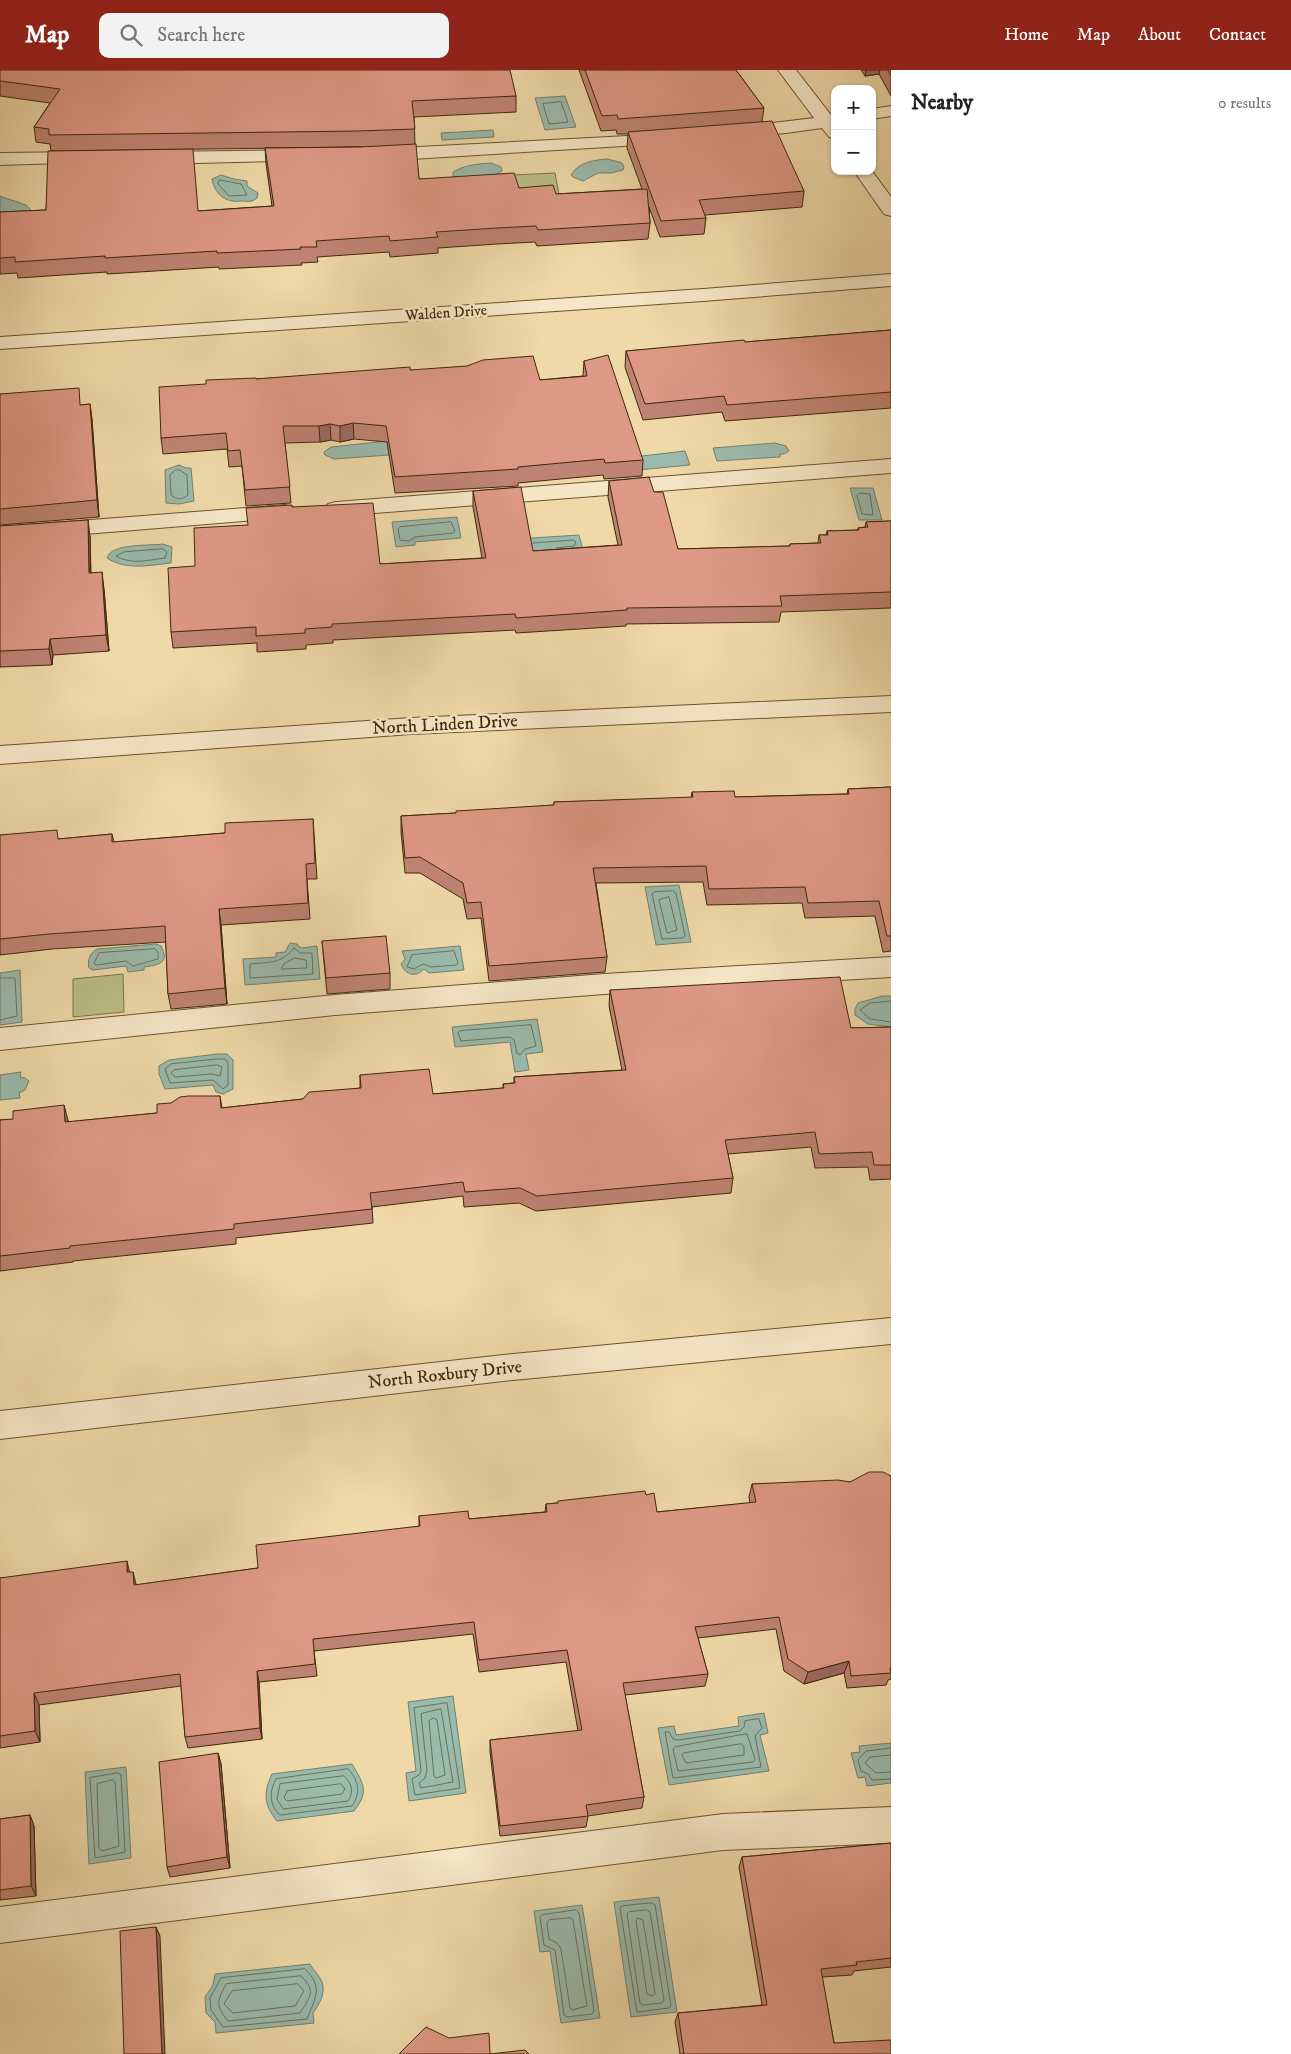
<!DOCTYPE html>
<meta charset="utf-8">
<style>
:root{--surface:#fff;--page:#f2f2f2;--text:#222;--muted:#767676;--line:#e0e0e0;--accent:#8f2418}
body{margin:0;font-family:"IM FELL DW Pica",serif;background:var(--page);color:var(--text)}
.controls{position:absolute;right:15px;top:15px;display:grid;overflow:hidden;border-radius:10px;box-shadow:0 1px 4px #0004}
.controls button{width:45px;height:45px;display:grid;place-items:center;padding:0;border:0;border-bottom:1px solid var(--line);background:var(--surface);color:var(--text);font:25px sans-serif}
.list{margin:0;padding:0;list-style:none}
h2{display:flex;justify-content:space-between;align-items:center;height:65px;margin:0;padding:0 20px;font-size:21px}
h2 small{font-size:16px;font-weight:400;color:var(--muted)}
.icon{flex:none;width:28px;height:28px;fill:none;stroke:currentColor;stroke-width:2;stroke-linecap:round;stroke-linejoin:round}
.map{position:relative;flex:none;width:891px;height:1984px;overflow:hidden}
header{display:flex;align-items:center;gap:30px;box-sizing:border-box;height:70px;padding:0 25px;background:var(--accent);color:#fff}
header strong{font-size:24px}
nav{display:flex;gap:28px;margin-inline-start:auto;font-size:18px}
.search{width:350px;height:45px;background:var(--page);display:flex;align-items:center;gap:12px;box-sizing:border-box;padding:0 18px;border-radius:10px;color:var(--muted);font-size:19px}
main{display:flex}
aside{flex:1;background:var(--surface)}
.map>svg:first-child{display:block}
.green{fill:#bbbf86;stroke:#7c7447}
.water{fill:#9abaac;stroke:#75806a}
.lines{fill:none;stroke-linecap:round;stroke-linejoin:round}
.shore{stroke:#6c715a;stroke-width:1}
.minor-casing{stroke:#6a5430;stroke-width:2}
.minor{fill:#f5e6c6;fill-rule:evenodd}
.wall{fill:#bf8373;stroke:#3e2808;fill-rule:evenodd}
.shaded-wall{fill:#9b6a5e;stroke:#3e2808}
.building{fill:#de9886;stroke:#3e2808}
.labels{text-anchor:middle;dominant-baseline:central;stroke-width:5;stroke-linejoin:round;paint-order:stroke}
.far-street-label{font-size:15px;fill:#3e2808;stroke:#f5e6c6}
.street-label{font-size:18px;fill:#3e2808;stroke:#f5e6c6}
</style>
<header>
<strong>Map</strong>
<div class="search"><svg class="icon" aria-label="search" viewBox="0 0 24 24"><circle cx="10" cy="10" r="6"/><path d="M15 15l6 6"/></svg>Search here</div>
<nav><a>Home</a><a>Map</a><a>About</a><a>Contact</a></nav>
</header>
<main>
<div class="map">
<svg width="891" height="1984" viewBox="0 0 891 1984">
<rect width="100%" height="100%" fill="#efd9a8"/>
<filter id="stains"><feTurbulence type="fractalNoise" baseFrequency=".004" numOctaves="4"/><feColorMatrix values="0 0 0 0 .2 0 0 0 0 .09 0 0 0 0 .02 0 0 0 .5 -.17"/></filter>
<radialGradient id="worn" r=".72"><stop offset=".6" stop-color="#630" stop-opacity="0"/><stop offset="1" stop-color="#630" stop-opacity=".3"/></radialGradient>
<!-- green -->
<g class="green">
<path d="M 555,103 L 560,130 L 520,133 L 512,105 Z"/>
<path d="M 123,904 L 124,942 L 73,947 L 73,909 Z"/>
</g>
<!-- water -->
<g class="water">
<path d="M 565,26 L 576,57 L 545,60 L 535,28 Z"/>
<path d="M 493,60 L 494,67 L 442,70 L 441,63 Z"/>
<path d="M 608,89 L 622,93 L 624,97 L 623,100 L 611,103 L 598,103 L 583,111 L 573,107 L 571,105 C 578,92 595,90 608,89 Z"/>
<path d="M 491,93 L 501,97 L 502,101 L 495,105 L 453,109 L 453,102 C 465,95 477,94 491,93 Z"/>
<path d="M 221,105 L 234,109 L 247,111 L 247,116 L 258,123 L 257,128 C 251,133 248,131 241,131 C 226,133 215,125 212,109 Z"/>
<path d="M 0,126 L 26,135 L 32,141 L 0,156 Z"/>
<path d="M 387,371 L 392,383 L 389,385 L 334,389 L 325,385 L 324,382 L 331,377 Z"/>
<path d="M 775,373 L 786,376 L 789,381 L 784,384 L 780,384 L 780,387 L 717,391 L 713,378 Z"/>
<path d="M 685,381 L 690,395 L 638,400 L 633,387 Z"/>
<path d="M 179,395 L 186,398 L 191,398 L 194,431 L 179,434 L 166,433 L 165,400 Z"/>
<path d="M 850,418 L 873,418 L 882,450 L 859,450 Z"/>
<path d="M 457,447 L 461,468 L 415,472 L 415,475 L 396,477 L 392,452 Z"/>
<path d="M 579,465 L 583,480 L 521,488 L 517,469 Z"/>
<path d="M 163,474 L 172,477 L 171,493 C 150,495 127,501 107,488 C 111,473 149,476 163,474 Z"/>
<path d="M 679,815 L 691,872 L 656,875 L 645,817 Z"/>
<path d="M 290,873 L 297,874 L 301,878 L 317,876 L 320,909 L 245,915 L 243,889 L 276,887 L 276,883 L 285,882 Z"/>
<path d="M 156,874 L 161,876 C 170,893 159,895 144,897 L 144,900 L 128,902 L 126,896 L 93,900 L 89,898 C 87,890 90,883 97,879 Z"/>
<path d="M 460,876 L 464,900 L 429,903 L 424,899 C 416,908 405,905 401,894 L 405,889 L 402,881 Z"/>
<path d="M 20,900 L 22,952 L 0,955 L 0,903 Z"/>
<path d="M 882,926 L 891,926 L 891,957 L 868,954 L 855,945 L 855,939 L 858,933 Z"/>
<path d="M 537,949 L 543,982 L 526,984 L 529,1000 L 515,1002 L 510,972 L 455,977 L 452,957 Z"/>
<path d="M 217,984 L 227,984 L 233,990 L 233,1019 L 223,1024 L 216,1022 L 213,1015 L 165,1019 L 159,1004 L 159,996 L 169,990 Z"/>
<path d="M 21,1002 L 20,1007 L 25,1008 L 29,1011 L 25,1020 L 19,1023 L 20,1028 L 0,1030 L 0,1005 Z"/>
<path d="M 453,1626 L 466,1723 L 409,1731 L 406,1703 L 416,1701 L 408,1632 Z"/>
<path d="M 764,1643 L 768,1663 L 760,1665 L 769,1701 L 669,1715 L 658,1658 L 674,1656 L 676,1665 L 739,1656 L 738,1647 Z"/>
<path d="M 891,1673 L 891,1713 L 867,1716 L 865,1707 L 858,1708 L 851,1683 L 860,1682 L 859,1676 Z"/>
<path d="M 352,1694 C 363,1713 370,1721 354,1741 L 277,1751 C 264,1735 263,1723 272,1704 Z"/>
<path d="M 126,1697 L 131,1788 L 89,1794 L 85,1702 Z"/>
<path d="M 659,1827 L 677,1942 L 631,1947 L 614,1832 Z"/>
<path d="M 582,1835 L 600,1948 L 561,1953 L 550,1881 L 540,1882 L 534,1841 Z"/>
<path d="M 310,1894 C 313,1900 319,1905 322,1912 C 326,1924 319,1934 313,1943 L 314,1953 L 216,1963 L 215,1952 L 206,1943 L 205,1927 L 213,1915 L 215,1904 Z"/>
</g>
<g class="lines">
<!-- shore -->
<g class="shore">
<path d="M 561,32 L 568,52 L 549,54 L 543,34 Z"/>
<path d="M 220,110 L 241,114 L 247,125 L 229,126 L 218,114 Z"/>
<path d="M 176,400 L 180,400 L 187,405 L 188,425 C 182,430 177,430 171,425 L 170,405 Z"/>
<path d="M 860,423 L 870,424 L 873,445 L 862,444 L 857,426 Z"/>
<path d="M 451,452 L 455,461 L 453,463 L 415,467 L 409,471 L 400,470 L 398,459 L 400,457 Z"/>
<path d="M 533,473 L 573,470 L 576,472 L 574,476 L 556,478"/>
<path d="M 163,479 L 167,482 L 165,488 C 149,490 131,495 116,486 L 124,482 Z"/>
<path d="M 673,821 L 676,823 L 685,866 L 683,868 L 662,869 L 652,824 L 654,822 Z"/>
<path d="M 669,827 L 677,860 L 667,863 L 659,830 Z"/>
<path d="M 294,878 L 300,883 L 312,883 L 313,904 L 250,908 L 250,894 C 269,892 282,894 294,878 Z"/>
<path d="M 155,879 L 158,882 L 158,889 L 133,896 L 126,891 L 96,895 L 94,893 L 99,883 Z"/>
<path d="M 454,881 L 458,893 L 456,895 L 431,897 L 423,894 L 414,899 L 407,897 L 412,885 Z"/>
<path d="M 295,888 L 306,890 L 307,898 L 281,899 L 284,894 Z"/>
<path d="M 0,908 L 15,908 L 17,946 L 0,950"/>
<path d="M 891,931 L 870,933 L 860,940 L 870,949 L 891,952"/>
<path d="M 531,955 L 536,976 L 525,979 L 520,985 L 517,983 L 514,970 L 510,967 L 461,971 L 458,963 L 460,961 Z"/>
<path d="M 217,989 L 225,989 L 228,993 L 228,1015 L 223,1019 L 213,1010 L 170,1013 L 165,999 L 171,994 Z"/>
<path d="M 217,995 L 222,997 L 220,1006 L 212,1004 L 175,1007 L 171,1003 L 174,1000 Z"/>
<path d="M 447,1633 L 460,1718 L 415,1725 L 412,1709 L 419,1705 L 421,1701 L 414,1638 Z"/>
<path d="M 441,1639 L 453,1712 L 421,1718 L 419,1713 L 425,1708 L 427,1701 L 421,1644 Z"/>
<path d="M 434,1648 L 437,1650 L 445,1705 L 436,1708 L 434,1706 L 429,1651 Z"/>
<path d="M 759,1649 L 762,1658 L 755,1666 L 761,1697 L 673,1708 L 665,1662 L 669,1662 L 673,1669 L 678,1670 L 740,1661 L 744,1657 L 745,1651 Z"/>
<path d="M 747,1664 L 755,1689 L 753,1692 L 678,1701 L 673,1679 L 675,1677 Z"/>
<path d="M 741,1674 L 744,1676 L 744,1685 L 686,1693 L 682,1685 L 684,1683 Z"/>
<path d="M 891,1678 L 866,1681 L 858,1690 L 861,1701 L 868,1704 L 872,1710 L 891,1709"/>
<path d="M 891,1685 L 870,1687 L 865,1693 L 876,1703 L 891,1702"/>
<path d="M 348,1699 C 359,1710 361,1723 352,1736 L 280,1745 C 269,1735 269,1722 276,1709 Z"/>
<path d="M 118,1703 L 121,1705 L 125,1782 L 95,1788 L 90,1708 Z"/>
<path d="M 344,1706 C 352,1713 354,1722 348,1731 L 283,1739 L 277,1729 L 280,1714 Z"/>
<path d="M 113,1710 L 115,1712 L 119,1776 L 102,1781 L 99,1778 L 97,1714 Z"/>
<path d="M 341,1714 L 345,1719 L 342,1724 L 287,1731 L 284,1728 L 287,1721 Z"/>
<path d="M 652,1833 L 655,1835 L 671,1936 L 669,1938 L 637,1942 L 620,1838 L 622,1836 Z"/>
<path d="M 576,1840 L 579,1843 L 594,1941 L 592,1944 L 567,1947 L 564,1945 L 555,1880 L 544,1875 L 540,1847 L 542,1845 Z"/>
<path d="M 647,1840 L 650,1842 L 664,1930 L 662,1933 L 643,1935 L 640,1933 L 627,1844 L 629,1842 Z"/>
<path d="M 571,1848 L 573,1850 L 587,1936 L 572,1940 L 570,1938 L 561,1879 L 557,1873 L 549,1869 L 547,1853 L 549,1850 Z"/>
<path d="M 638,1848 L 643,1850 L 655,1923 L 653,1926 L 647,1924 L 636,1851 Z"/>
<path d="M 305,1899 C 324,1917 315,1928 307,1949 L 223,1957 L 211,1940 L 210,1928 L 221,1908 Z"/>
<path d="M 301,1906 C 317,1921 310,1927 300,1943 L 228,1951 C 215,1934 217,1932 226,1914 Z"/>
<path d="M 298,1914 L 304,1921 L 295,1936 L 233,1943 L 224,1934 L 232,1921 Z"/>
</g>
<defs>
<g id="minor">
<path d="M 778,0 L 796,0 L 831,45 L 835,45 L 835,68 L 829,67 L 822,58 L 786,63 L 738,67 L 732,66 L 729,62 L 732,58 L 738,57 L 814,48 Z"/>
<path d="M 891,36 L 891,46 L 872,49 L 872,39 Z"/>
<path d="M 666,64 L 672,65 L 675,69 L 672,73 L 379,91 L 372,89 L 370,85 L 372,81 L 379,79 Z"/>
<path d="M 303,80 L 310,82 L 312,86 L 310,90 L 156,94 L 149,92 L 147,88 L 149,84 L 156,82 Z"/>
<path d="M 86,82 L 93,84 L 95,88 L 93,92 L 0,95 L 0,83 Z"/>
<path d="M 854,101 L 872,101 L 891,127 L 891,146 L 884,144 Z"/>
<path d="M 891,204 L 891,216 L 703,231 L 0,279 L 0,267 L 703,219 Z"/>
<path d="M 891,389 L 891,403 L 336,446 L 328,444 L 325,439 L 328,434 L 336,432 Z"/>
<path d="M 285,435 L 293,437 L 296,442 L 293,447 L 0,471 L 0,457 Z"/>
<path d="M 891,626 L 891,642 L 411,664 L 0,694 L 0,676 L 411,648 Z"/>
<path d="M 891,887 L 891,907 L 604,924 L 335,945 L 0,980 L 0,958 L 335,925 L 604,904 Z"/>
<path d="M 891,1248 L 891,1274 L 513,1310 L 0,1369 L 0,1341 L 513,1284 Z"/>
<path d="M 891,1737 L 891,1773 L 723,1780 L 0,1873 L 0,1837 L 723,1744 Z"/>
</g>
</defs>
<!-- minor casing -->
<use href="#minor" class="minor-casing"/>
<!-- minor -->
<use href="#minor" class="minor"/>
</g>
<!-- wall -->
<g class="wall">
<path d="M 0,0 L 516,26 L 516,42 L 414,47 L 415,74 L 419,109 L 519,118 L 556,124 L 642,119 L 627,78 L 628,64 L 617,64 L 616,60 L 601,61 L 579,0 L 736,0 L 764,38 L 762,51 L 804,121 L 802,137 L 705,145 L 706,148 L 704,164 L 660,167 L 649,137 L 650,153 L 648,169 L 537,176 L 535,172 L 497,174 L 438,178 L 438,183 L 390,187 L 389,182 L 317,187 L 318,192 L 301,193 L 302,195 L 219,199 L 219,197 L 107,204 L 107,202 L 18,208 L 17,203 L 0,204 L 0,142 L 46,140 L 51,81 L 50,74 L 36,72 L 34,57 L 50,33 L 0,26 ZM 363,77 L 265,78 L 266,94 L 272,136 L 198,141 L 51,81 Z"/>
<path d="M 861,0 L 891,0 L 891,26 L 879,4 L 865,6 Z"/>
<path d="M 891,260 L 891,338 L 725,351 L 722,342 L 643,350 L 625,297 L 626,281 L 745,272 Z"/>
<path d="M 584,291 L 643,390 L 642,406 L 604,409 L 603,405 L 518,413 L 518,416 L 395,423 L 387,372 L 354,369 L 340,372 L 331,370 L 320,372 L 285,373 L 291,433 L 246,436 L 242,396 L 229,397 L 227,379 L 163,384 L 161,368 L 206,314 L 256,309 L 410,300 L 540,310 L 583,306 Z"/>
<path d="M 0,324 L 81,335 L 90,334 L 92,350 L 99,447 L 0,455 Z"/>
<path d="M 609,411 L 654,422 L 678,479 L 790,476 L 790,474 L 818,473 L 819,465 L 826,465 L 827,461 L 858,460 L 858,458 L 865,457 L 866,452 L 891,451 L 891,538 L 781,542 L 779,552 L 626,554 L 626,556 L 516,563 L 515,560 L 333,570 L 333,573 L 306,575 L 306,579 L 257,582 L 257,573 L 173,578 L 171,562 L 195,496 L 292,437 L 380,494 L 482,488 L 473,437 L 473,421 L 533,481 L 618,475 L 608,427 Z"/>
<path d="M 0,456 L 90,466 L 91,503 L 104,519 L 109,581 L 53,585 L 52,595 L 0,597 Z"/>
<path d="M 891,717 L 891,881 L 883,882 L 875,846 L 805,848 L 802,833 L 707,835 L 703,812 L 596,813 L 607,887 L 605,902 L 489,911 L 481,848 L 467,849 L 463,829 L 420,803 L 405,803 L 401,762 L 401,746 L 456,743 L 554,735 L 554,732 L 691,728 L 692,722 L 735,727 L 847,724 L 848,719 Z"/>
<path d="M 313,749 L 317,809 L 307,809 L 310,849 L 221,855 L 227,934 L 171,939 L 168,924 L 166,872 L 52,879 L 0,885 L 0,765 L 59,769 L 112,764 L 114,772 L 225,763 Z"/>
<path d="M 322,871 L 390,903 L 390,919 L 327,924 Z"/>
<path d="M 610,920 L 851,958 L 891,957 L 891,1109 L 870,1110 L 868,1097 L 815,1098 L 811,1077 L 728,1084 L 733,1108 L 731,1123 L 536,1141 L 519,1133 L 464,1137 L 463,1126 L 372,1137 L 373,1153 L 236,1168 L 236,1174 L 73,1191 L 73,1192 L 0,1201 L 0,1050 L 68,1050 L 68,1052 L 157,1043 L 171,1033 L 220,1026 L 222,1038 L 303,1029 L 360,1018 L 360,1005 L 433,1024 L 503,1018 L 503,1014 L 514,1013 L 514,1007 L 622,1000 L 609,936 Z"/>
<path d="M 891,1406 L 891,1609 L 888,1610 L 886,1615 L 847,1618 L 844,1603 L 804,1614 L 784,1601 L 776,1559 L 698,1568 L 708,1604 L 705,1616 L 625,1625 L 644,1727 L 642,1738 L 588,1746 L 586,1757 L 500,1766 L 490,1682 L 490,1670 L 578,1661 L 566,1592 L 479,1602 L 473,1564 L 314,1581 L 317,1606 L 259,1612 L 262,1669 L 188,1678 L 185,1667 L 181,1616 L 39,1635 L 40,1672 L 0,1678 L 0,1508 L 130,1502 L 136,1515 L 258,1498 L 419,1457 L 419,1446 L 469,1449 L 545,1442 L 546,1434 L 646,1425 L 657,1442 L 750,1433 L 749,1427 L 752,1414 L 850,1412 Z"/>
<path d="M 218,1683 L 221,1694 L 230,1798 L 170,1807 L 167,1797 Z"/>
<path d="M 30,1745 L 34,1756 L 36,1826 L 0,1830 L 0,1749 Z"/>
<path d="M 891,1773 L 891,1897 L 854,1901 L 852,1905 L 822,1907 L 834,1973 L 891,1984 L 680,1984 L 675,1952 L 678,1943 L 762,1935 L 739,1797 L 742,1787 Z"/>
</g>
<!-- shaded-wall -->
<g class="shaded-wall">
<path d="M 866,0 L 880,0 L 879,4 L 865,6 Z"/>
<path d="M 90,334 L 92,350 L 99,447 L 97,430 Z"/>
<path d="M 353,353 L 354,369 L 340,372 L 340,356 Z"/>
<path d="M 330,354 L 331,370 L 320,372 L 319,356 Z"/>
<path d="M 88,450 L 90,466 L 91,520 L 89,503 Z"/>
<path d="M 102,502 L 104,519 L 109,581 L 106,565 Z"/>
<path d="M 50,569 L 53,585 L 52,595 L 49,579 Z"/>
<path d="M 219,839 L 221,855 L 227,934 L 225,918 Z"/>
<path d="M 64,1035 L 68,1050 L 69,1067 L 65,1052 Z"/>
<path d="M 127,1491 L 130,1504 L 127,1502 Z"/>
<path d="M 133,1502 L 136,1514 L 137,1528 L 134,1515 Z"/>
<path d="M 849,1591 L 844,1603 L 804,1614 L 808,1602 Z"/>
<path d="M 257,1601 L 259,1612 L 262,1669 L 260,1658 Z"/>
<path d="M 34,1623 L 39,1635 L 40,1672 L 35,1661 Z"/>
<path d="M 218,1683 L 221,1694 L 230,1798 L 227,1787 Z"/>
<path d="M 30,1745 L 34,1756 L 36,1826 L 31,1816 Z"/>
<path d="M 156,1857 L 160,1866 L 165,1984 L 162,1984 Z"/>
</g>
<!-- building -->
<g class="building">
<path d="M 0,0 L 510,0 L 516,26 L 412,31 L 415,59 L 359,61 L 49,65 L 49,59 L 34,57 L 60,19 L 0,11 Z"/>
<path d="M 585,0 L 736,0 L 764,38 L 659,46 L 618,49 L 617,45 L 602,46 Z"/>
<path d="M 888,0 L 891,0 L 891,6 Z"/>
<path d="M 772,51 L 804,121 L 699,130 L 706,148 L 661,151 L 628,62 Z"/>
<path d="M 416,74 L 419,109 L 514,103 L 519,118 L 553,115 L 556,124 L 647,119 L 650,153 L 538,160 L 536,156 L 497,158 L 436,162 L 438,167 L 390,171 L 389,166 L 316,171 L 317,177 L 300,177 L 301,179 L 217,183 L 217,181 L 105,188 L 105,186 L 15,192 L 15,187 L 0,188 L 0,142 L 46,140 L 48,81 L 193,79 L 198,141 L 274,136 L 265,78 L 360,77 Z"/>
<path d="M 891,260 L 891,322 L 727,335 L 724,326 L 645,334 L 626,281 L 744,270 L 745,272 Z"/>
<path d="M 608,285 L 643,390 L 605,393 L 604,389 L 518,397 L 518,399 L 395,407 L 386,356 L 353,353 L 340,356 L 330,354 L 319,356 L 283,356 L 290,417 L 245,420 L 240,380 L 228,381 L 226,363 L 161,368 L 159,317 L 206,314 L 206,310 L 256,308 L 256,309 L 410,297 L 410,300 L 467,296 L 483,290 L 533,286 L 540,310 L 587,306 L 584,291 Z"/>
<path d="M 79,318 L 80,335 L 90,334 L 97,430 L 0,439 L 0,324 Z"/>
<path d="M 649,407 L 654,422 L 663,422 L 678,479 L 790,476 L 790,474 L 821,473 L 819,465 L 828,465 L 827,461 L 859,460 L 858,458 L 868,457 L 866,452 L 891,451 L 891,522 L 780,526 L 782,536 L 627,538 L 627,540 L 516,548 L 515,544 L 332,554 L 332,557 L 305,559 L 305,563 L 256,566 L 256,557 L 171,562 L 168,498 L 195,496 L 194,458 L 248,455 L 246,438 L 292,435 L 292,437 L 373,433 L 380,494 L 486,488 L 473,421 L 521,417 L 533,481 L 622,475 L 609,411 Z"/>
<path d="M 88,450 L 89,503 L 102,502 L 106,565 L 50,569 L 49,579 L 0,581 L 0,456 Z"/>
<path d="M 891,717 L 891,866 L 887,866 L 879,831 L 808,833 L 805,817 L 709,819 L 706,796 L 593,798 L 607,887 L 489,896 L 481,832 L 467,833 L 463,813 L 420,787 L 405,788 L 401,746 L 456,743 L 456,741 L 554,735 L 554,732 L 693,727 L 692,722 L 734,721 L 735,727 L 849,724 L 848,719 Z"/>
<path d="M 313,749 L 315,793 L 306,794 L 308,833 L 219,839 L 225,918 L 168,924 L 165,856 L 49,864 L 0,869 L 0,765 L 57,760 L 58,769 L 112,764 L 112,772 L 225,763 L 225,753 Z"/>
<path d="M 386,866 L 390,903 L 326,908 L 322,871 Z"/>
<path d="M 840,907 L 851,958 L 891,957 L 891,1095 L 874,1095 L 872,1082 L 819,1084 L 815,1062 L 725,1070 L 733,1108 L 537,1126 L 520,1118 L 465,1122 L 463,1112 L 370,1123 L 372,1139 L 234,1154 L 234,1159 L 70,1176 L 70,1178 L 0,1186 L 0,1050 L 13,1049 L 13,1041 L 64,1035 L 65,1052 L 157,1043 L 157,1034 L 171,1033 L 180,1027 L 188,1026 L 220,1026 L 221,1038 L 303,1029 L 309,1022 L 361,1018 L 360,1005 L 429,999 L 433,1024 L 504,1018 L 503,1014 L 515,1013 L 514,1007 L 626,1000 L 610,920 Z"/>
<path d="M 869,1402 L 883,1402 L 891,1406 L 891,1598 L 890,1598 L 891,1603 L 851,1606 L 849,1591 L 808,1602 L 788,1589 L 779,1547 L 695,1557 L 708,1604 L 623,1613 L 644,1727 L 586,1735 L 588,1746 L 500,1756 L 490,1670 L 582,1660 L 567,1580 L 479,1590 L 474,1552 L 313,1569 L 315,1594 L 257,1601 L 260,1658 L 185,1667 L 180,1604 L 34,1623 L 35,1661 L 0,1666 L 0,1508 L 127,1491 L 127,1502 L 133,1502 L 134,1515 L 258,1498 L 256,1475 L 420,1456 L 419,1446 L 468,1441 L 469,1449 L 547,1442 L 546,1434 L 558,1433 L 558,1431 L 645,1421 L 646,1425 L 654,1423 L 657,1442 L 756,1432 L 752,1414 L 838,1410 L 850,1412 Z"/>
<path d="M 218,1683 L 227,1787 L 167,1797 L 159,1692 Z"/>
<path d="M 30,1745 L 31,1816 L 0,1820 L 0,1749 Z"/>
<path d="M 891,1773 L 891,1888 L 856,1892 L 857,1895 L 821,1899 L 834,1973 L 891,1970 L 891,1984 L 684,1984 L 678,1943 L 767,1935 L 742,1787 Z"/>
<path d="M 156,1857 L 162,1984 L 124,1984 L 120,1861 Z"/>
<path d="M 426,1957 L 449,1968 L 489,1963 L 490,1984 L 525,1980 L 529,1984 L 399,1984 Z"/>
</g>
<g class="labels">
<!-- far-street labels -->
<g class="far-street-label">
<text transform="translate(446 243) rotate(-4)">Walden Drive</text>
</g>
<!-- street labels -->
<g class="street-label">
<text transform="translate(445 655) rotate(-3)">North Linden Drive</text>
<text transform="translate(445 1305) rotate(-6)">North Roxbury Drive</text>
</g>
</g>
<rect width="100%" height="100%" filter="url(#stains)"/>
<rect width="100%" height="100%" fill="url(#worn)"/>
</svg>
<div class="controls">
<button>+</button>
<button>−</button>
</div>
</div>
<aside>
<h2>Nearby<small>0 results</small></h2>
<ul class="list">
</ul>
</aside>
</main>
